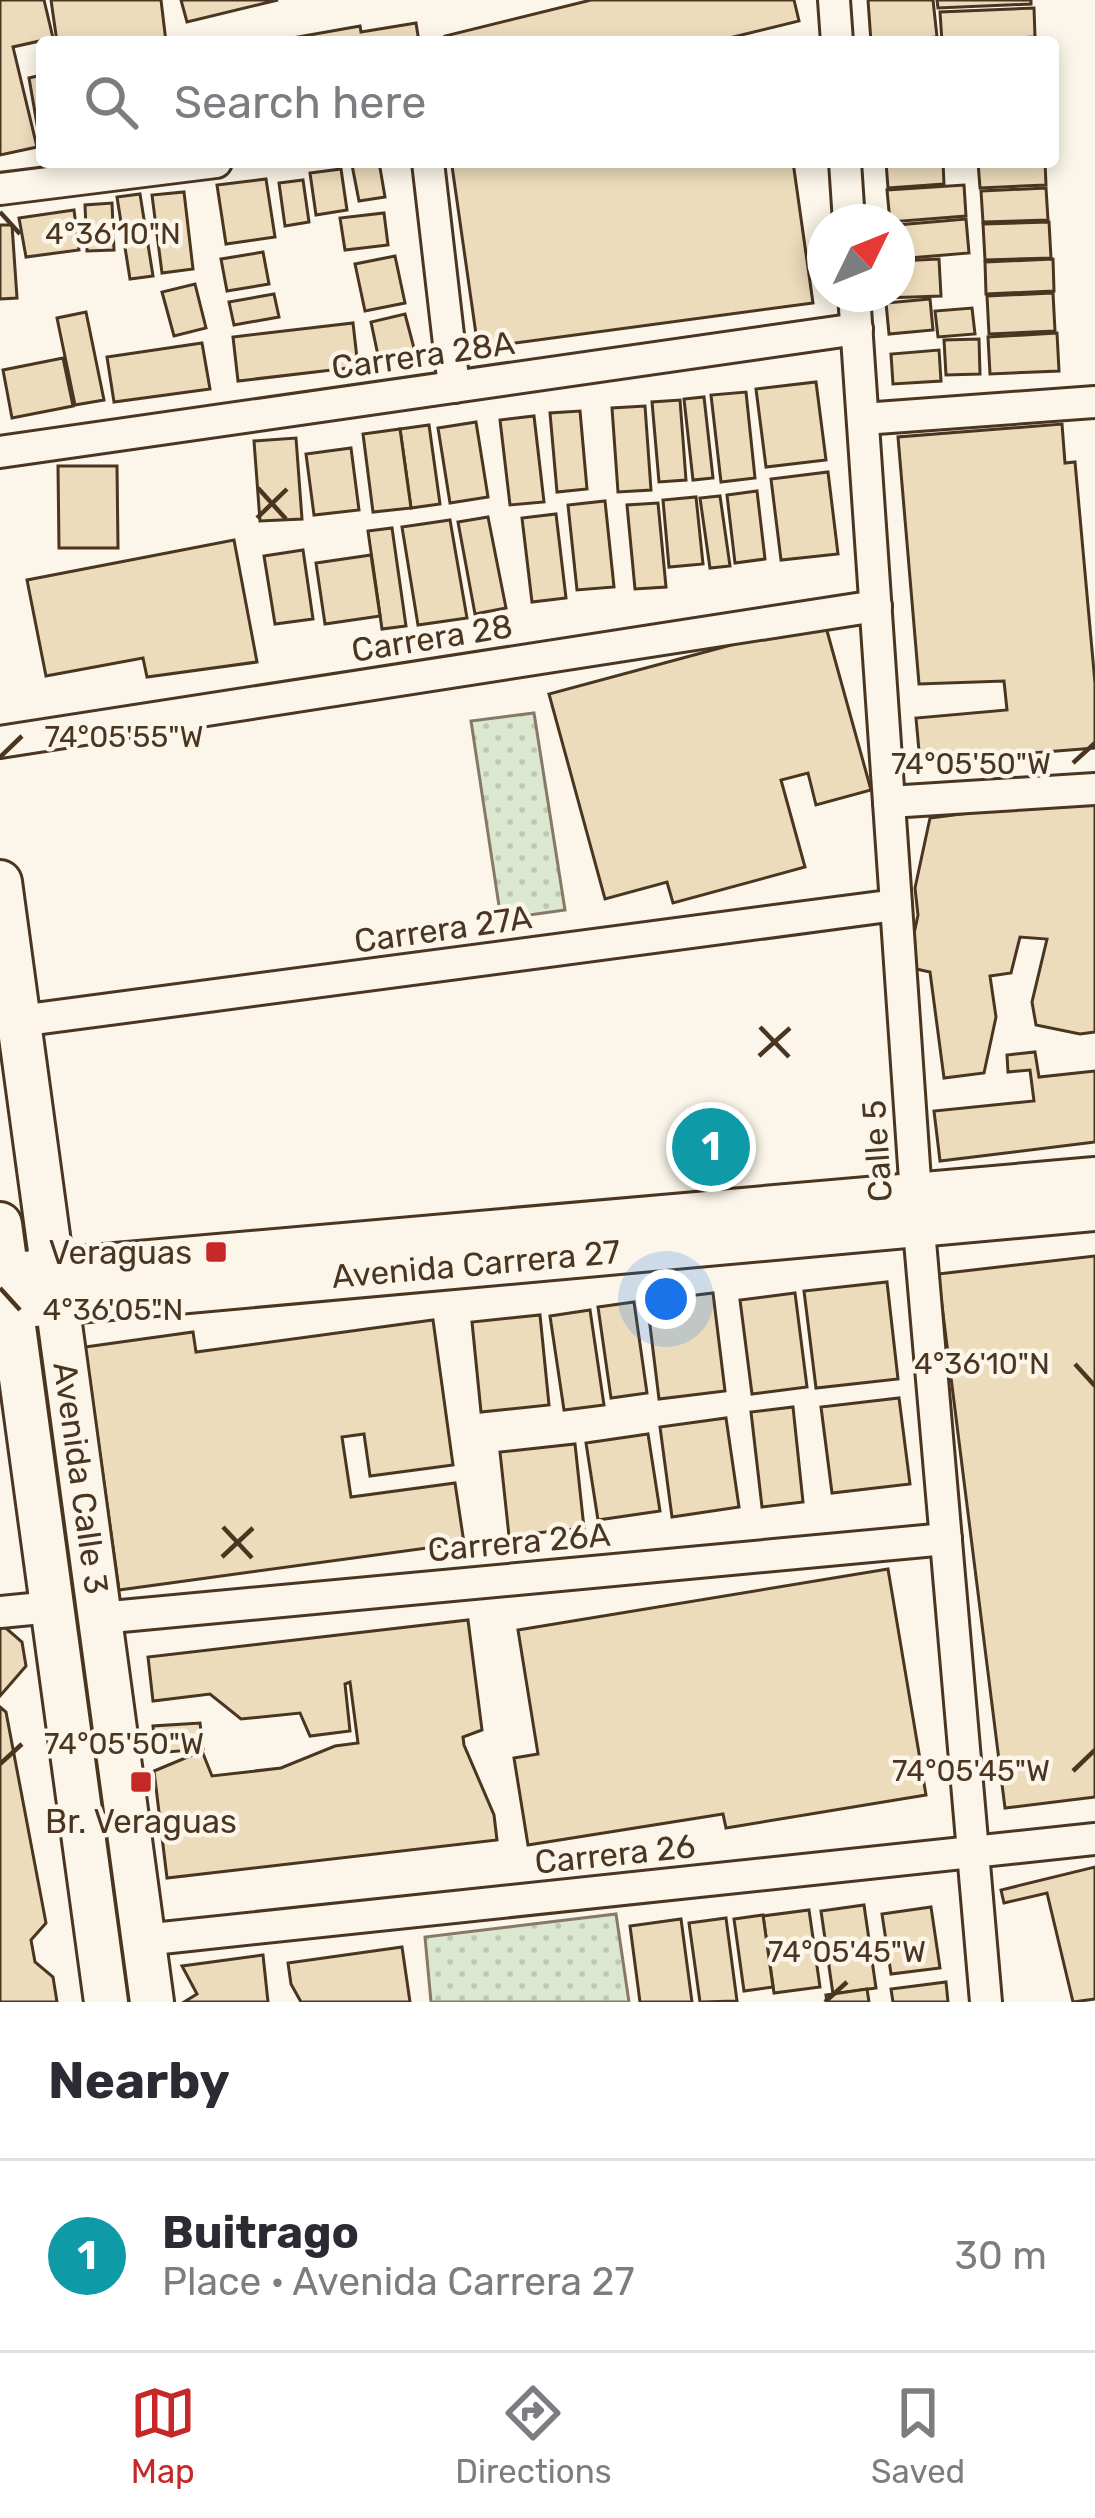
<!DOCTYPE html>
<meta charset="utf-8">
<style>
:root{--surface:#fff;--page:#f7f7f7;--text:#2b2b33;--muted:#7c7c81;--line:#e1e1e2;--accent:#c62828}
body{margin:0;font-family:Rubik,sans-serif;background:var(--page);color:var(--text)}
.compass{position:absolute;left:807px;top:204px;width:108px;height:108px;border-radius:50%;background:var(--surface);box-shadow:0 6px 18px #0003;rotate:47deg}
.you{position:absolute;left:666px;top:1299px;width:42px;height:42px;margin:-30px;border:9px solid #fff;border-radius:50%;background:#1a73e8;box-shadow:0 0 0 18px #1a73e833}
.badge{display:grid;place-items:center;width:78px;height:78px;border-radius:50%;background:var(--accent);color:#fff;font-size:39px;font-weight:700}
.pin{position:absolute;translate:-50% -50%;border:6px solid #fff;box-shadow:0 3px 12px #0006}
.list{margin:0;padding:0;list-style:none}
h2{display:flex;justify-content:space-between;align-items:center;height:156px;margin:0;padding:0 48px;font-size:51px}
h2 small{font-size:39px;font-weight:400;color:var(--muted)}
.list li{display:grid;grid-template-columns:78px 1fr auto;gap:36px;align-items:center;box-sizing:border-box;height:192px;padding:0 48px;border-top:3px solid var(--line)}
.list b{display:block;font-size:45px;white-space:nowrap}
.list p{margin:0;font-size:39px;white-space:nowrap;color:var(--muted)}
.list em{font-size:39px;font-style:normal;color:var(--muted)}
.icon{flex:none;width:66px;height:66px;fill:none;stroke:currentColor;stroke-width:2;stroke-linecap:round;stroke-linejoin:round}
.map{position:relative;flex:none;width:1095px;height:2002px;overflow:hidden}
.search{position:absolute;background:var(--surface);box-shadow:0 6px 18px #0003;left:36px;right:36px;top:36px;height:132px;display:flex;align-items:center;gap:30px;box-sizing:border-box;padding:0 42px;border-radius:12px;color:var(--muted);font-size:45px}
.sheet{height:348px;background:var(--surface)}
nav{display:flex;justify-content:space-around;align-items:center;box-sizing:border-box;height:168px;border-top:3px solid var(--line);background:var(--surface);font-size:33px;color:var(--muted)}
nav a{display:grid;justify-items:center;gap:6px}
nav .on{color:var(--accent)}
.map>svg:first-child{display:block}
.park{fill:url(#park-dots);stroke:#887966;stroke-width:3}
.building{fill:#ecdcbc;stroke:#4a3520;stroke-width:3}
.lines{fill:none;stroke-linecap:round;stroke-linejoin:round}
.street-casing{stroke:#4a3520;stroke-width:36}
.secondary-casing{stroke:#4a3520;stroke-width:48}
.street{stroke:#fbf6e9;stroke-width:30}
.secondary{stroke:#fbf6e9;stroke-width:42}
.ticks{fill:none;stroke:#4a3520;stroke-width:4.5}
.poi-dot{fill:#c62828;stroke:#fbf6e9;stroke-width:4.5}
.labels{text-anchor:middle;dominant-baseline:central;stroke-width:9;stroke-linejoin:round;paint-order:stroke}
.street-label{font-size:33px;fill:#4a3520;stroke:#fbf6e9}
.poi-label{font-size:33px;fill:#4a3520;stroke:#fbf6e9;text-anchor:end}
.ticks-label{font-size:30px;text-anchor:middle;fill:#4a3520;stroke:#fbf6e9;stroke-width:9;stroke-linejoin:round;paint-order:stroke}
</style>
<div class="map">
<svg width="1095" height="2002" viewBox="0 0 1095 2002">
<defs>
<pattern id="park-dots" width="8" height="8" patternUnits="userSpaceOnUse" patternTransform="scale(3)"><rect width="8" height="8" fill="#dce7d0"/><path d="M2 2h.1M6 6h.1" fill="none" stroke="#bec7b2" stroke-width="1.8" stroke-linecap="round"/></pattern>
</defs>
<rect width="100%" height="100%" fill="#fbf6e9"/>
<!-- park -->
<g class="park">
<path d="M 534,713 L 565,910 L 501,919 L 471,721 Z"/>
<path d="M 616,1914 L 629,2002 L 431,2002 L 425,1937 Z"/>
</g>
<!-- building -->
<g class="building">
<path d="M 0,0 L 44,0 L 53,38 L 13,47 L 37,147 L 0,155 Z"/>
<path d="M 51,0 L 161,0 L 166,42 L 57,42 Z"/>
<path d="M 181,0 L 278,0 L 187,22 Z"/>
<path d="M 591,0 L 794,0 L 799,21 L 713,42 L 446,42 L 445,36 Z"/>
<path d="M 868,0 L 933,0 L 937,37 L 871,42 Z"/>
<path d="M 937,0 L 1031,0 L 1031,4 L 938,8 Z"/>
<path d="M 1034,8 L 1035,37 L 942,42 L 940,12 Z"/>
<path d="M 416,23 L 419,42 L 270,42 L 360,26 L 361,32 Z"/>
<path d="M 42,75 L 42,153 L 29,78 Z"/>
<path d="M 379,162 L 385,197 L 359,201 L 352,165 Z"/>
<path d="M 485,162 L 793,162 L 813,303 L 478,348 L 452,166 Z"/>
<path d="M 886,162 L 943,162 L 944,184 L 888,188 Z"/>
<path d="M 978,162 L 1045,162 L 1046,185 L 980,188 Z"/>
<path d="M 341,169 L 347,210 L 316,215 L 310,173 Z"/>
<path d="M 266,179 L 275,237 L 226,244 L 217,185 Z"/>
<path d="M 303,180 L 309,222 L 285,226 L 279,183 Z"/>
<path d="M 964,185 L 966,216 L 890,222 L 887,190 Z"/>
<path d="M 1046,188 L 1048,220 L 983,222 L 981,191 Z"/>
<path d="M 184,192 L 193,269 L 162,273 L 152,195 Z"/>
<path d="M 140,194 L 153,276 L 130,279 L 117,197 Z"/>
<path d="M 112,203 L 114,250 L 87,251 L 85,205 Z"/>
<path d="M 74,210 L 79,250 L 26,257 L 19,218 Z"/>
<path d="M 384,213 L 388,245 L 345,250 L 340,218 Z"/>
<path d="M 966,219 L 969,253 L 897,259 L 897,225 Z"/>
<path d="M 1049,222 L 1051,258 L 985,260 L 983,224 Z"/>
<path d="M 0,225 L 12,225 L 17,298 L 0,299 Z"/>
<path d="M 263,252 L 269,284 L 227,291 L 221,259 Z"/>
<path d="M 395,256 L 405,303 L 365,311 L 355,264 Z"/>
<path d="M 939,259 L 941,296 L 884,298 L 884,294 L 897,294 L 897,261 Z"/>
<path d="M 1053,259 L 1054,291 L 986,294 L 985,262 Z"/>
<path d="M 195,284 L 206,328 L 174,336 L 162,292 Z"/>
<path d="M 1053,293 L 1055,331 L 989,334 L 987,296 Z"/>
<path d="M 274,294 L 279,317 L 234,325 L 229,302 Z"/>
<path d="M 930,299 L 933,330 L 889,334 L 886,303 Z"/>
<path d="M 972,308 L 975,334 L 938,337 L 935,311 Z"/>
<path d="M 86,312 L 104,400 L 75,405 L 57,318 Z"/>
<path d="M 405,314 L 415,352 L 379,360 L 371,322 Z"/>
<path d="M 353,323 L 358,367 L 238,381 L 233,337 Z"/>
<path d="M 1057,333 L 1059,371 L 990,374 L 988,337 Z"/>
<path d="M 979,339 L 980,374 L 946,375 L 944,340 Z"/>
<path d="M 202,343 L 210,389 L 114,402 L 107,357 Z"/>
<path d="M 939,350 L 941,381 L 893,384 L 891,354 Z"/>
<path d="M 63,358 L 73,406 L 12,418 L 3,370 Z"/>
<path d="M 816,382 L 826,460 L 766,467 L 756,389 Z"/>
<path d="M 746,392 L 755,478 L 721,482 L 711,395 Z"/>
<path d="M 704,397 L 713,478 L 693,480 L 684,399 Z"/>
<path d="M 680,400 L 686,480 L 659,482 L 652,402 Z"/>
<path d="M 645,406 L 651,490 L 618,492 L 612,408 Z"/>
<path d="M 580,411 L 587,489 L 557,492 L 550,413 Z"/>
<path d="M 534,416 L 544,502 L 510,505 L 500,420 Z"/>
<path d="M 476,422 L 488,497 L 450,503 L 438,428 Z"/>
<path d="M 1062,424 L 1065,463 L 1075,462 L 1095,683 L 1095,748 L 920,762 L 916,718 L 1007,710 L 1004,681 L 919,684 L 898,437 Z"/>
<path d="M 429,425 L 440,504 L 411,508 L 400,429 Z"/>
<path d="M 400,429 L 411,508 L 373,512 L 363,434 Z"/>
<path d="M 296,438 L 302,519 L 260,521 L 254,441 Z"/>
<path d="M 351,448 L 359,510 L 314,515 L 306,454 Z"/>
<path d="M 58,466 L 117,466 L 118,548 L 59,548 Z"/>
<path d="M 828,472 L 838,554 L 781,560 L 771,479 Z"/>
<path d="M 757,491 L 765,559 L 735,563 L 727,495 Z"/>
<path d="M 720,496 L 730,566 L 710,568 L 700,498 Z"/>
<path d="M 696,497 L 703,564 L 669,567 L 663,500 Z"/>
<path d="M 605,501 L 614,587 L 577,590 L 568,505 Z"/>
<path d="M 658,503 L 666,587 L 635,589 L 627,505 Z"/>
<path d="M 556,514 L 566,598 L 532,602 L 522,518 Z"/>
<path d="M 488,517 L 506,608 L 475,614 L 458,522 Z"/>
<path d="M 450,520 L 467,618 L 418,625 L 402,527 Z"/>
<path d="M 392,528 L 406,626 L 382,629 L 368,531 Z"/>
<path d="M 234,540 L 257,662 L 147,677 L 143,658 L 46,676 L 27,580 Z"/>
<path d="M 303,550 L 313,619 L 275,624 L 264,556 Z"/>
<path d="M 371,555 L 380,616 L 325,624 L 316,563 Z"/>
<path d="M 824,620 L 871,790 L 816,805 L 808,773 L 781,780 L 805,867 L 673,903 L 667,882 L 605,899 L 549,694 Z"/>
<path d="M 1095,797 L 1095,1032 L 1080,1034 L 1036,1025 L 1032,1002 L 1047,939 L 1020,937 L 1011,973 L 990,976 L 996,1017 L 984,1073 L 944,1078 L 930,972 L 907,967 L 918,915 L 915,888 L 930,818 Z"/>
<path d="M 1035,1052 L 1039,1077 L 1095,1071 L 1095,1142 L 940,1161 L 934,1111 L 1034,1101 L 1030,1070 L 1008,1072 L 1007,1055 Z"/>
<path d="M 727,1121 L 733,1168 L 695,1172 L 689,1125 Z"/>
<path d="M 1095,1256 L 1095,1797 L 1005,1808 L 938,1274 Z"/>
<path d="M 887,1282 L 898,1379 L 816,1388 L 804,1291 Z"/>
<path d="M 713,1293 L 725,1391 L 659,1399 L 647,1301 Z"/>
<path d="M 795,1293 L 807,1387 L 752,1394 L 740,1300 Z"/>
<path d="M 634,1302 L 647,1393 L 611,1398 L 598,1307 Z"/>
<path d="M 590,1310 L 604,1405 L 564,1410 L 550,1316 Z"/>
<path d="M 540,1315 L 549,1405 L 481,1412 L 472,1322 Z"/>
<path d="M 433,1320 L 453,1465 L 370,1476 L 364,1434 L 342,1437 L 351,1497 L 455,1483 L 464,1543 L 119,1590 L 85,1347 L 193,1332 L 196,1352 Z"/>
<path d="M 899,1398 L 910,1484 L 832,1493 L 821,1407 Z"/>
<path d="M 793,1407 L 803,1502 L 762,1507 L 751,1412 Z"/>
<path d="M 726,1418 L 739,1507 L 672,1517 L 660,1427 Z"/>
<path d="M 648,1434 L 660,1511 L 598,1520 L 586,1443 Z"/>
<path d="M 575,1444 L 584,1528 L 509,1536 L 500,1452 Z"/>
<path d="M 888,1569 L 926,1795 L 726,1828 L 723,1814 L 528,1845 L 514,1758 L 538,1754 L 518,1630 Z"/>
<path d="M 468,1620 L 482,1730 L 463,1737 L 464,1745 L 494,1815 L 497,1840 L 167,1878 L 154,1771 L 202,1751 L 212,1776 L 281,1768 L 335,1746 L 358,1743 L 350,1682 L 345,1684 L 350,1731 L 310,1736 L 300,1713 L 241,1719 L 210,1694 L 153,1701 L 148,1657 Z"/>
<path d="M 0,1623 L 22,1642 L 26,1666 L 0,1696 Z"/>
<path d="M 0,1707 L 6,1712 L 46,1923 L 31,1940 L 35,1962 L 53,1977 L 57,2002 L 0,2002 Z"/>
<path d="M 200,1723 L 203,1749 L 156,1753 L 153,1726 Z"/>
<path d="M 1095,1867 L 1095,1999 L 1073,2002 L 1047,1893 L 1004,1903 L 1001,1890 Z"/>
<path d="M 864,1905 L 876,1988 L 833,1994 L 821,1911 Z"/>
<path d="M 931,1907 L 940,1968 L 891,1974 L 882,1914 Z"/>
<path d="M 809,1910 L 820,1987 L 774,1993 L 763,1916 Z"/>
<path d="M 763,1915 L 773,1987 L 744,1991 L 734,1919 Z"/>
<path d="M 726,1918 L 737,2001 L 700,2002 L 689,1923 Z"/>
<path d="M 681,1919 L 692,2002 L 640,2002 L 630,1926 Z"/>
<path d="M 402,1947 L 410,2002 L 301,2002 L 291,1984 L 288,1963 Z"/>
<path d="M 263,1955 L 268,2002 L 184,2002 L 197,1994 L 182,1966 Z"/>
<path d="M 946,1982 L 948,2002 L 893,2002 L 891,1989 Z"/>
<path d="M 867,1989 L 869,2002 L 827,2002 L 826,1995 Z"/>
</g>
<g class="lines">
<defs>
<g id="street">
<path d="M 834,0 L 837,42"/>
<path d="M 428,162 L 454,387"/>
<path d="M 845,162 L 849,222"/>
<path d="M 0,189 L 216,162"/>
<path d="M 854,294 L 916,1195 L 986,2002"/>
<path d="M 863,419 L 1095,402"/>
<path d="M 0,452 L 857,329"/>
<path d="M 0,742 L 876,606"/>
<path d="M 889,802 L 1095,789"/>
<path d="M 4,1023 L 896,905"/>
<path d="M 0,1612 L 52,1607"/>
<path d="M 100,1618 L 946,1539"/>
<path d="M 143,1940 L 1095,1839"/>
</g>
<g id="secondary">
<path d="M 0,882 L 152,2002"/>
<path d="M 0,1224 L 106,2002"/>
<path d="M 0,1275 L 1095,1179"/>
<path d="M 0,1308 L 1095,1209"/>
</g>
</defs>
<!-- street casing -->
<use href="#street" class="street-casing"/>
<!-- secondary casing -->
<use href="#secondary" class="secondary-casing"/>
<!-- street -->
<use href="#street" class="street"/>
<!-- secondary -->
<use href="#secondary" class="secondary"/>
</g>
<!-- ticks -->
<path class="ticks" d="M 0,212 L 20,234M 258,488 L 286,519M 257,518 L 287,489M 0,757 L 22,736M 1073,763 L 1095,743M 760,1027 L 789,1057M 759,1056 L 790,1028M 0,1288 L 20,1310M 1075,1364 L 1095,1386M 223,1527 L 252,1558M 222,1557 L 253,1528M 0,1764 L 22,1744M 1073,1771 L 1095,1750M 825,2002 L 847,1982"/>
<!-- markers -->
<g class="poi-dot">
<rect x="204" y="1240" width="24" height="24" rx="6"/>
<rect x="129" y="1770" width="24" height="24" rx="6"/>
</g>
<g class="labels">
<!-- street labels -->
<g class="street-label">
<text transform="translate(423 355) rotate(-8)">Carrera 28A</text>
<text transform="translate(432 638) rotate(-9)">Carrera 28</text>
<text transform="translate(443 929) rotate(-8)">Carrera 27A</text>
<text transform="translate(877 1151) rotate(-94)">Calle 5</text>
<text transform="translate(476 1264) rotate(-5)">Avenida Carrera 27</text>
<text transform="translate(81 1478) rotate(82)">Avenida Calle 3</text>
<text transform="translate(519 1542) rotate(-5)">Carrera 26A</text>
<text transform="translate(615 1854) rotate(-6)">Carrera 26</text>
</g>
<!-- poi labels -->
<g class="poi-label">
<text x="192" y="1252">Veraguas</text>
<text x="141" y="1821" text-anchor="middle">Br. Veraguas</text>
</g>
</g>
<g class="ticks-label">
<text x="113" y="244">4°36'10"N</text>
<text x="124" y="747">74°05'55"W</text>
<text x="971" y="774">74°05'50"W</text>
<text x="113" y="1320">4°36'05"N</text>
<text x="982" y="1374">4°36'10"N</text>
<text x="124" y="1754">74°05'50"W</text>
<text x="971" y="1781">74°05'45"W</text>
<text x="847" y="1962">74°05'45"W</text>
</g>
</svg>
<svg class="compass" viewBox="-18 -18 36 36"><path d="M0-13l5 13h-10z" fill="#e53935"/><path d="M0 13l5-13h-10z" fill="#7c7c81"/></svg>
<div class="you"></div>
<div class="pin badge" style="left:711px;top:1147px;background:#0f9aa8">1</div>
<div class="search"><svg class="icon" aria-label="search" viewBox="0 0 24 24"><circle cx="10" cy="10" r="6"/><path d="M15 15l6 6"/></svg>Search here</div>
</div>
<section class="sheet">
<h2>Nearby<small></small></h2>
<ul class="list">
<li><span class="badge" style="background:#0f9aa8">1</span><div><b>Buitrago</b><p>Place · Avenida Carrera 27</p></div><em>30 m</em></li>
</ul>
</section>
<nav>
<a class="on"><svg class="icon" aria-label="map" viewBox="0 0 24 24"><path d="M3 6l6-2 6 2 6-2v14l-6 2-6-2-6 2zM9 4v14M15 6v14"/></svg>Map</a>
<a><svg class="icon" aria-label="directions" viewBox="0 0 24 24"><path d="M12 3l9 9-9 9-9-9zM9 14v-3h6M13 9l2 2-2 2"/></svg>Directions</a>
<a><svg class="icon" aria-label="saved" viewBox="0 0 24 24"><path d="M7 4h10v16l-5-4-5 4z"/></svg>Saved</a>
</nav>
